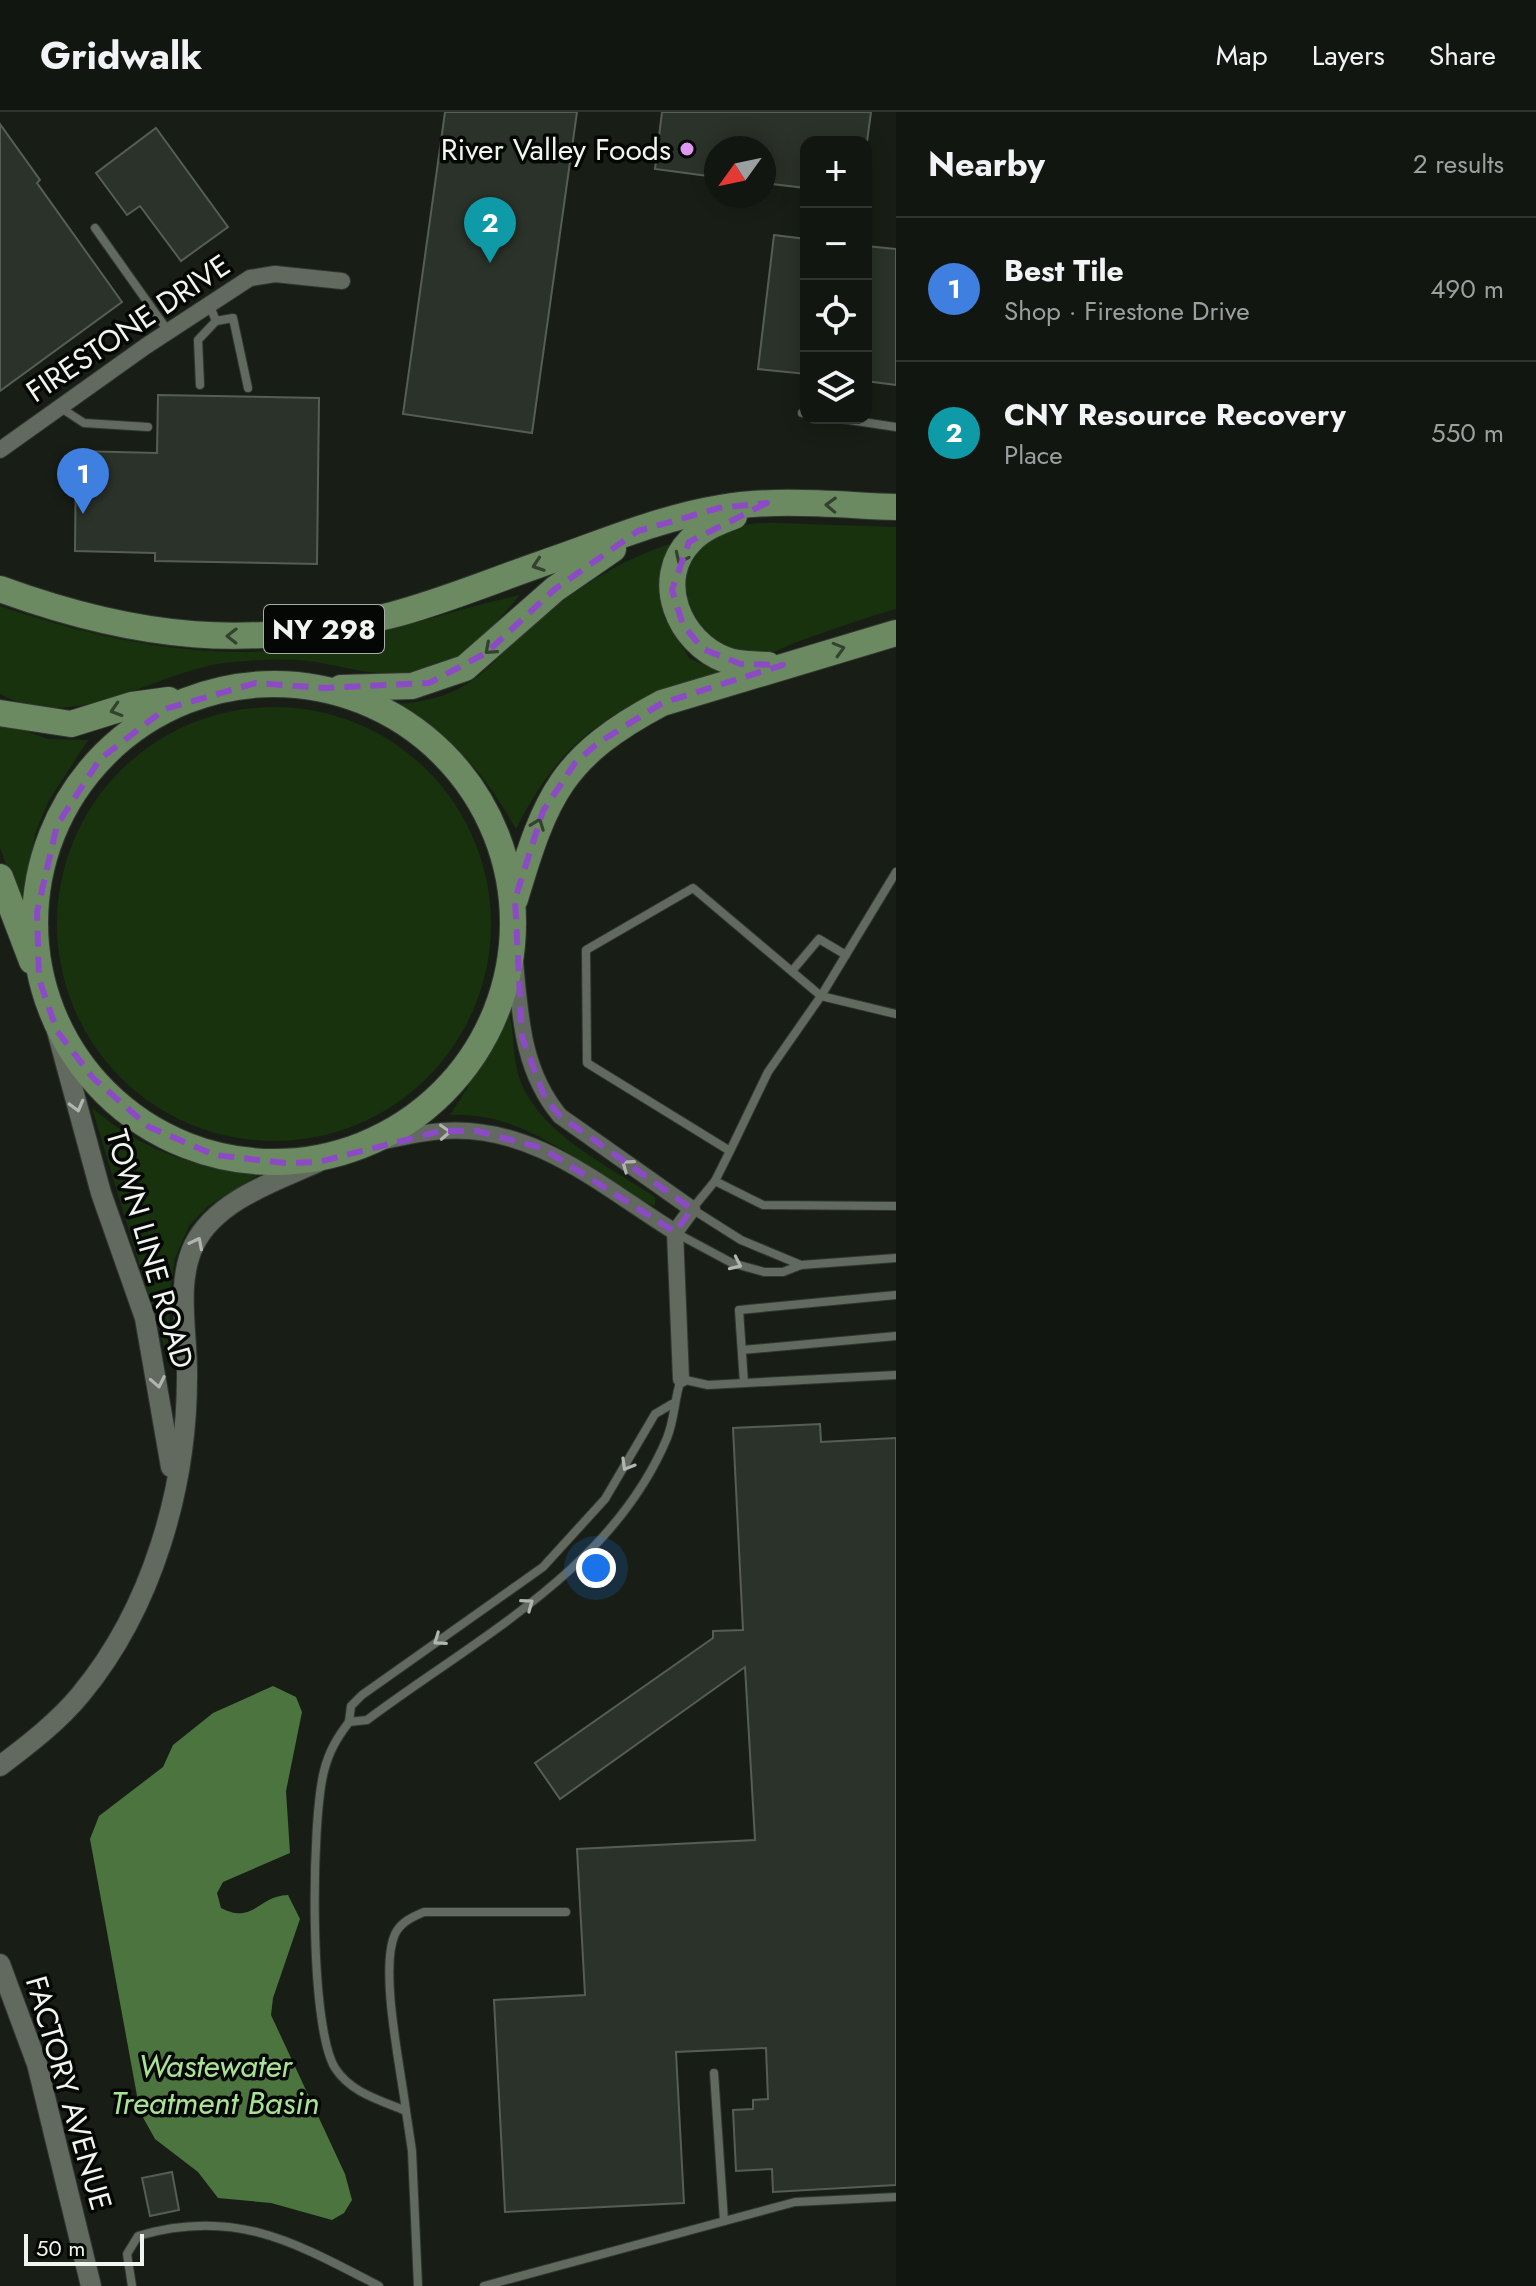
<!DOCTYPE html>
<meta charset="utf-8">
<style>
:root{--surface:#121610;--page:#1b1f19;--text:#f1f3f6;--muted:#9c9f9f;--line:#313530;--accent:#de98f2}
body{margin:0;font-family:Jost,sans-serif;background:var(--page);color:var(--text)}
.controls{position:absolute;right:24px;top:24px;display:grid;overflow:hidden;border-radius:16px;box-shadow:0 4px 20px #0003}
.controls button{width:72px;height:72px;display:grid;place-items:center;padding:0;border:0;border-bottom:2px solid var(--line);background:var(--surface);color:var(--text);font:40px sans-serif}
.compass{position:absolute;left:704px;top:24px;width:72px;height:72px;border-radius:50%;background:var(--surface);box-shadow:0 4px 20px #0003;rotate:237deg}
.scale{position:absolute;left:24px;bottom:20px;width:120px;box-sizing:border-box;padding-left:8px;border:4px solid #f0f5ef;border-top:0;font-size:22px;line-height:28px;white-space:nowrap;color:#f0f5ef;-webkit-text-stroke:6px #050705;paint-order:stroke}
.you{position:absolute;left:596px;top:1456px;width:28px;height:28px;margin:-20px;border:6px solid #fff;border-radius:50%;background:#1a73e8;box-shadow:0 0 0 12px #1a73e833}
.badge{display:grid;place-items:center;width:52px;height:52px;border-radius:50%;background:var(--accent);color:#fff;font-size:26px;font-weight:700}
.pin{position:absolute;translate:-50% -66px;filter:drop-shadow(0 2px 4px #0008)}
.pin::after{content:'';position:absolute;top:42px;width:28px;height:24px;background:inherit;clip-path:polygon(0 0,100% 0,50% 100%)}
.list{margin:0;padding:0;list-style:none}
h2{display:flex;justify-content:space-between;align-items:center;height:104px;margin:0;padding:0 32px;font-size:34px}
h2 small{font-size:26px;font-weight:400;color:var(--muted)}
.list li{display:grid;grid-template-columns:52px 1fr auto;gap:24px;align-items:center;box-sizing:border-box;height:144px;padding:0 32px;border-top:2px solid var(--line)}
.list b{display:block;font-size:30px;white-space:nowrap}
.list p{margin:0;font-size:26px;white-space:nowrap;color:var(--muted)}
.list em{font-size:26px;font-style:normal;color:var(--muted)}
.icon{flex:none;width:44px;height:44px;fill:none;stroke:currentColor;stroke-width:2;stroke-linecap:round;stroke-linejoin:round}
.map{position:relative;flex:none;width:896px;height:2174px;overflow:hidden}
header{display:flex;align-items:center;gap:48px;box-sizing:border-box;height:112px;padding:0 40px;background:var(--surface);border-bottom:2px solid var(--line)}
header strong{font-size:38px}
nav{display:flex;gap:44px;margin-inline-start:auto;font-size:28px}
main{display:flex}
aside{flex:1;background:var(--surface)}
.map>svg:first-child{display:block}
.green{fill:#18320e}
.water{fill:#4c743f}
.building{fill:#2b3229;stroke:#565e54;stroke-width:2}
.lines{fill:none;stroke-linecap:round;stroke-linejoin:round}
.service-casing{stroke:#333732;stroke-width:10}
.minor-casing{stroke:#333732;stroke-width:18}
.tertiary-casing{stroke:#333732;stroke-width:22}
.primary-casing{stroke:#333732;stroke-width:28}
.service{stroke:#626a60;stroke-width:8}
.minor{stroke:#626a60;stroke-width:16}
.tertiary{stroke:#626a60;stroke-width:20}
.primary{stroke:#6c8a62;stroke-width:26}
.oneway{stroke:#33422f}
.oneway2{stroke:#b0b6af}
.marked{fill:none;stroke:#8d4ac6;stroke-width:6;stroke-dasharray:16 10;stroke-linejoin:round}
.poi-dot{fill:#de98f2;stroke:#050705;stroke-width:3}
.labels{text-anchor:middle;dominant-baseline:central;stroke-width:7;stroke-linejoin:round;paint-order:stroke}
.shield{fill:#050705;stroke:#aaaea9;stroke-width:2}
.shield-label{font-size:28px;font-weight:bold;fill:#f0f5ef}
.poi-label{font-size:30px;fill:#f0f5ef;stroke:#050705;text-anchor:end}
.street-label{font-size:30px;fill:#f0f5ef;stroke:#050705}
.water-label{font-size:32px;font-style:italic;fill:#a8e395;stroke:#050705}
</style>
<header>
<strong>Gridwalk</strong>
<nav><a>Map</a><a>Layers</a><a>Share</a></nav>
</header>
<main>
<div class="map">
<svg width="896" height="2174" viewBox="0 0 896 2174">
<rect width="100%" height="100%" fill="#181e16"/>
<!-- green -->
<g class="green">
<path d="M 777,411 L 896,415 L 896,497 C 864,506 834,517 802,528 C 790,532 775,541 762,543 C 679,552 652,442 735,415 C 749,411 763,411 777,411 Z"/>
<path d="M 676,430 L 660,479 L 664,505 L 689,546 L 723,562 C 619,590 566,618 516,717 C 487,665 451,621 398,592 C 478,586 487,550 542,505 C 583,472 626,445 676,430 Z"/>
<path d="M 520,483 C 496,509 470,548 434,558 C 389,570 352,555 308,549 C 280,546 244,548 217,552 C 143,566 76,621 0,582 L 0,494 C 106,530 219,553 330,532 C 395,519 456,497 520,483 Z"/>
<circle cx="274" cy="812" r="217"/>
<path d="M 0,610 L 48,627 L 88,628 L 48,690 L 35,722 L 22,802 L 0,735 Z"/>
<path d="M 509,901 C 515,922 512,946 520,968 C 541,1023 609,1054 655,1085 L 655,1094 C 639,1090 621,1076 607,1067 C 558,1035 512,1000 450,1003 L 490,940 Z"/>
<path d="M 92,996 C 143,1039 195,1056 260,1062 L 208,1094 L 189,1114 L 175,1146 L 169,1187 L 171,1258 Z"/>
</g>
<!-- water -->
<path class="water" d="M 273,1574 L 296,1585 L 302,1600 L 286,1679 L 290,1741 L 223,1770 L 217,1781 L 221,1796 C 254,1813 257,1784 288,1783 L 300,1807 L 273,1886 L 271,1903 L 345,2062 L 352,2088 L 344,2101 L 332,2108 L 271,2091 L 218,2086 L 198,2060 L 155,2027 L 140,2000 L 90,1727 L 99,1704 L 163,1655 L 173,1633 L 213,1601 Z"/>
<!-- building -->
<g class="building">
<path d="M 445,0 L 577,0 L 532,321 L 403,302 Z"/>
<path d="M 662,0 L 871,0 L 867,30 L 806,30 L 806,76 L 764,71 L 764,36 L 716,36 L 716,65 L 655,57 Z"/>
<path d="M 0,12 L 40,68 L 37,71 L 122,190 L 0,279 Z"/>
<path d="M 156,16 L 228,115 L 181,149 L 140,94 L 127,103 L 96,61 Z"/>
<path d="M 774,123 L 806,127 L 806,262 L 758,257 Z"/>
<path d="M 866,134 L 896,137 L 896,273 L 866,269 Z"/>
<path d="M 158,283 L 319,286 L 317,452 L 155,449 L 155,441 L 75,439 L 76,339 L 157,341 Z"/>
<path d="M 820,1312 L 821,1330 L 896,1326 L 896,2073 L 773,2080 L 772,2057 L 736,2059 L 733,1998 L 753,1997 L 753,1988 L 768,1987 L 766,1936 L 676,1940 L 684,2091 L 505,2100 L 494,1888 L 585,1883 L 577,1737 L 755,1728 L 745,1555 L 560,1687 L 535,1651 L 713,1526 L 713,1519 L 743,1518 L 733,1316 Z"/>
<path d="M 172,2060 L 179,2098 L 150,2104 L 142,2066 Z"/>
</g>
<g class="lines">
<defs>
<g id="service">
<path d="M 95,116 L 168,219"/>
<path d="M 209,192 L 216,209 L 233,206 L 248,276"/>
<path d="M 200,273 L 198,228 L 216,209"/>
<path d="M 61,296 L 84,311 L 148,315"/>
<path d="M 802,301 L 806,301"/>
<path d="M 836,306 L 896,315"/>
<path d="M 896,760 L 821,884 L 896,902"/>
<path d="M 792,859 L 819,827 L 846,843"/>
<path d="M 730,1039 L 768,960 L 821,884 L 693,776 L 586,838 L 587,951 L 730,1039 L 715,1069 L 692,1097 L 741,1128 L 801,1153"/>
<path d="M 715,1069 L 763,1093 L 896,1094"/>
<path d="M 676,1121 L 732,1151 L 764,1160 L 783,1160 L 801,1153 L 896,1146"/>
<path d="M 742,1238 L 896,1224"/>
<path d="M 744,1271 L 739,1198 L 896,1183"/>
<path d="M 672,1292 L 655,1302 L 605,1387 L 543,1455 L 362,1583 L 351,1594 L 349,1610 L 367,1608 C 475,1527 612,1458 667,1326 C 675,1306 674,1288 681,1267 L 708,1273 L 896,1263"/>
<path d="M 349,1610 C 337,1626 329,1639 324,1659 C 311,1710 309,1914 335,1956 C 351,1981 380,1988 406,1999 L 412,2039 L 418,2174"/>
<path d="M 714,1961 L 724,2109"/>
<path d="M 406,1999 C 401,1957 379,1858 395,1822 C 401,1810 412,1805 424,1800 L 566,1800"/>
<path d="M 132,2174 L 127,2142 L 138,2124 C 235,2095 296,2131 379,2174"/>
<path d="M 484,2174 L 795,2090 L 896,2085"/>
</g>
<g id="minor">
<path d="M 0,338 L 146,234 L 250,166 L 275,162 L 342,169"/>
<path d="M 514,838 C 520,898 520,956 560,1004 L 692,1097 L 675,1120 L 681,1267"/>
<path d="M 368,1032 C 392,1028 417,1021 442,1019 C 534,1012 602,1075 675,1120"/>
</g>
<g id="tertiary">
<path d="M 57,919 L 101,1081 L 145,1206 L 171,1355"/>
<path d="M 0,1654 C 28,1633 59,1609 81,1582 C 152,1496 187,1376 187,1265 C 188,1223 175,1172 194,1133 C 216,1088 276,1069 318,1050"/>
<path d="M 0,1852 L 37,1952 L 91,2174"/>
</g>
<g id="primary">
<path d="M 734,404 C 718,410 703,416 691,428 C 652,467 679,531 726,548 C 739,553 754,552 768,553"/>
<path d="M 0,477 C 137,527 250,539 392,503 C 442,490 492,469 541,452 C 600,432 659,406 720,396 C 778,386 838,393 896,395"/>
<circle cx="274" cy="811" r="239"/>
<path d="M 341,576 L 412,574 L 465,556 L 555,477 L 613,437"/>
<path d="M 0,601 L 71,612 L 132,593 L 169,588"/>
<path d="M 0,765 L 32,849"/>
<path d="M 515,787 C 546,683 562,644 662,591 L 896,521"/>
</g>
</defs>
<!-- service casing -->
<use href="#service" class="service-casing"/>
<!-- minor casing -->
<use href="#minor" class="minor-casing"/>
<!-- tertiary casing -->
<use href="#tertiary" class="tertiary-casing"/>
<!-- primary casing -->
<use href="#primary" class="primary-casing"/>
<!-- service -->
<use href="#service" class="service"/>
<!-- minor -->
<use href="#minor" class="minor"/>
<!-- tertiary -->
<use href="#tertiary" class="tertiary"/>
<!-- primary -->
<use href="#primary" class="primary"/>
</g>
<!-- one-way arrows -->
<defs><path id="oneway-chevron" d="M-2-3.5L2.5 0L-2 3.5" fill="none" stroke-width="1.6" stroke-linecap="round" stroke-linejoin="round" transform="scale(2)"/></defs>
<g class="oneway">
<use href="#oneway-chevron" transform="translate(831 393) rotate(-178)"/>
<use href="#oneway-chevron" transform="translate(681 446) rotate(115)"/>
<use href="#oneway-chevron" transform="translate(538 453) rotate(161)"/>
<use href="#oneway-chevron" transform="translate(232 524) rotate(-179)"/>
<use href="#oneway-chevron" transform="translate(490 537) rotate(139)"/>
<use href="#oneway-chevron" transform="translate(839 537) rotate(-16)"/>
<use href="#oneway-chevron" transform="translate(116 598) rotate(163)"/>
<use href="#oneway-chevron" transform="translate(538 712) rotate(-70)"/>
</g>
<g class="oneway2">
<use href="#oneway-chevron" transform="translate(77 994) rotate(75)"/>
<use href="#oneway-chevron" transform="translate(445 1020) rotate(-3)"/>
<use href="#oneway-chevron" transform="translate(627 1053) rotate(-144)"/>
<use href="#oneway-chevron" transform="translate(197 1131) rotate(-63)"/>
<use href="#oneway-chevron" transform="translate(736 1152) rotate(25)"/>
<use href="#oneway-chevron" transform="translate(158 1270) rotate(79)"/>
<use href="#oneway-chevron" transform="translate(627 1353) rotate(120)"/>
<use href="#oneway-chevron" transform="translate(528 1492) rotate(-36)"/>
<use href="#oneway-chevron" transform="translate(439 1528) rotate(145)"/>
</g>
<!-- marked area -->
<path class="marked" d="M 767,391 L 689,430 L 672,478 L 683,513 L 703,537 L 741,552 L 783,553 L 662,591 L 598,631 L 575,651 L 543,699 L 515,787 L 522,925 L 545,986 L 560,1004 L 692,1097 L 675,1120 L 542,1036 L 477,1019 L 441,1019 L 318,1050 L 285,1051 L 215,1043 L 149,1015 L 93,966 L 57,919 L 39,867 L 37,800 L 57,713 L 100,647 L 165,597 L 256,571 L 325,576 L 429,571 L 486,541 L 555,477 L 638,419 L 719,396 Z"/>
<!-- markers -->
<circle class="poi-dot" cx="687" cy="37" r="8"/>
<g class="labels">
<!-- shield labels -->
<rect class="shield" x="264" y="493" width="120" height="48" rx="6"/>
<g class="shield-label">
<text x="324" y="517">NY 298</text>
</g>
<!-- poi labels -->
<g class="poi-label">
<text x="671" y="37">River Valley Foods</text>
</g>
<!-- street labels -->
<g class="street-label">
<text transform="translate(128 216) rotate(-34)">FIRESTONE DRIVE</text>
<text transform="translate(150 1137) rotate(74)">TOWN LINE ROAD</text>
<text transform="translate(69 1981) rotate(74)">FACTORY AVENUE</text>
</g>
<!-- water labels -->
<g class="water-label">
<text x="215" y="1954">Wastewater<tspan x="215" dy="37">Treatment Basin</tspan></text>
</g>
</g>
</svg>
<div class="controls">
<button>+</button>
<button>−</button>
<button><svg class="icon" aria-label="locate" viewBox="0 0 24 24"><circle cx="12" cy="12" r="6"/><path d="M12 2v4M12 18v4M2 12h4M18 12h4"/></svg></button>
<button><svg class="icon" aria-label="layers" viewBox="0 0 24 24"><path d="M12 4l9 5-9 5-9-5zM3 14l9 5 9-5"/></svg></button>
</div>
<svg class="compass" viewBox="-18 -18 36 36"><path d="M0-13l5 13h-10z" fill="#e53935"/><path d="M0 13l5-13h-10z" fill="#9c9f9f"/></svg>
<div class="scale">50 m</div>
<div class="you"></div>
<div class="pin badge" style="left:83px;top:402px;background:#3f7fe0">1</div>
<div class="pin badge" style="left:490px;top:151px;background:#0f9aa8">2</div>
</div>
<aside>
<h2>Nearby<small>2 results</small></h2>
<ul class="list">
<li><span class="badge" style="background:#3f7fe0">1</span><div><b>Best Tile</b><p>Shop · Firestone Drive</p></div><em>490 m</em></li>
<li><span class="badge" style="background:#0f9aa8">2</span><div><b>CNY Resource Recovery</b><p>Place</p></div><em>550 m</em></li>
</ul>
</aside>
</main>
